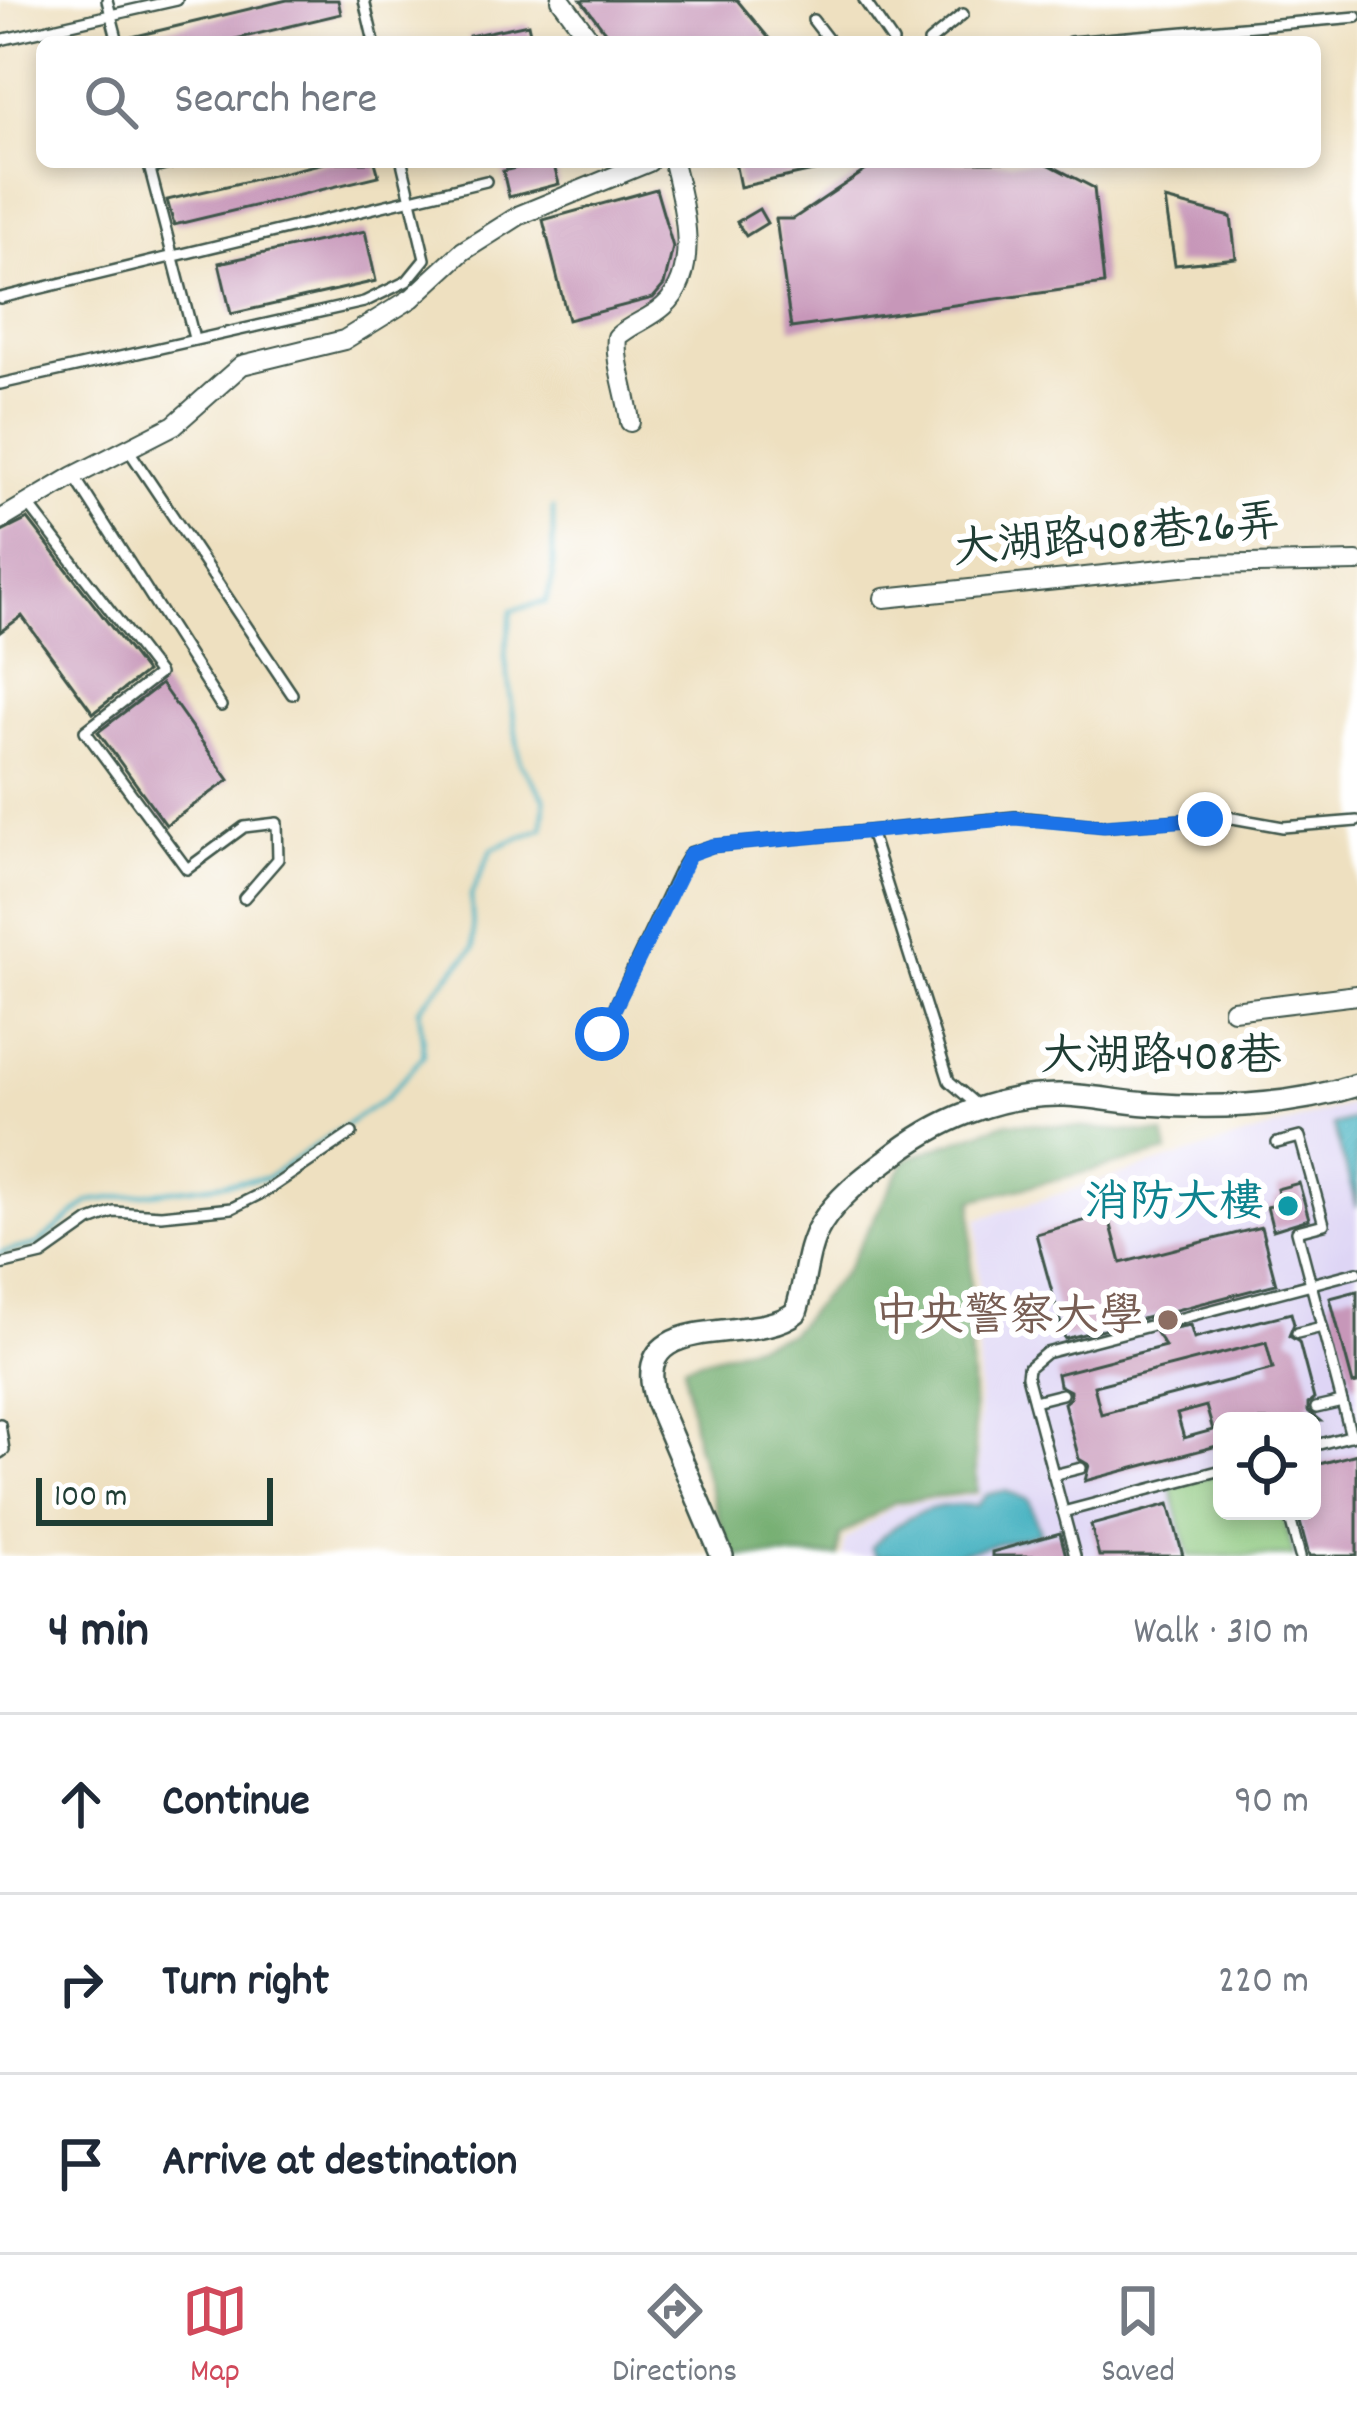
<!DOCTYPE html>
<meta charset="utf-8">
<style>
:root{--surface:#fff;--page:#f6f6f7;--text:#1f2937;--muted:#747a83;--line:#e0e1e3;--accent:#d1495b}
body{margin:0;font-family:Dekko,"LXGW WenKai TC",sans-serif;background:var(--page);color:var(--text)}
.controls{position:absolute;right:36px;bottom:36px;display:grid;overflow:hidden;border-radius:18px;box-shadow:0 6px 18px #0003}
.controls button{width:108px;height:108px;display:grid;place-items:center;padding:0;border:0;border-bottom:3px solid var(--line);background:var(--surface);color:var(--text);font:60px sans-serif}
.scale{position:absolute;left:36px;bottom:30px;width:237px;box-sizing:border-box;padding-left:12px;border:6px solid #1f3d34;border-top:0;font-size:33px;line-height:42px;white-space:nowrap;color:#1f3d34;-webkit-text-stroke:9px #fff;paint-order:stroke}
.stop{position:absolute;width:36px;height:36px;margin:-27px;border:9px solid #1a73e8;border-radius:50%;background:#fff}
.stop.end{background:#1a73e8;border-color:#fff;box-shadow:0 3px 12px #0008}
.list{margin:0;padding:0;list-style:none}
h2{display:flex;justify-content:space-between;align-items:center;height:156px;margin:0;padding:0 48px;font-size:51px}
h2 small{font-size:39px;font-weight:400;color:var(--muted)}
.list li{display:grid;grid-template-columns:78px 1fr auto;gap:36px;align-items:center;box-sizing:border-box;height:180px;padding:0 48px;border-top:3px solid var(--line)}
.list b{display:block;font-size:45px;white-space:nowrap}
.list em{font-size:39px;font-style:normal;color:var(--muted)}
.icon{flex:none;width:66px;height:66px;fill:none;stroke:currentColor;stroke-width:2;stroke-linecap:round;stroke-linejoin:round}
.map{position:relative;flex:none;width:1357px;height:1556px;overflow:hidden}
.search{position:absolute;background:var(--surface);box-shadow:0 6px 18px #0003;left:36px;right:36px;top:36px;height:132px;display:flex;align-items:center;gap:30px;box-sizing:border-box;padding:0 42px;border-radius:18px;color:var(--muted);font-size:45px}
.sheet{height:696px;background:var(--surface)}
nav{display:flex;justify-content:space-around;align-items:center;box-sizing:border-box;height:168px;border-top:3px solid var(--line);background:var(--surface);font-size:33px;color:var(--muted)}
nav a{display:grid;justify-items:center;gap:6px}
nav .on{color:var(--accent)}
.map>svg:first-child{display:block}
.built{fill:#ded5f5;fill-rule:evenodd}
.green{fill:#8ac67c;stroke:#548258;stroke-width:3}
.forest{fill:#6fab6c;stroke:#477450;stroke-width:3}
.water{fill:#43b0c0;stroke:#31767a;stroke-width:3}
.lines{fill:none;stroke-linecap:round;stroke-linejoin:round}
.stream{stroke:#43b0c0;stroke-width:4.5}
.building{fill:#c797b9;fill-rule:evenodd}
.service-casing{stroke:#3e5549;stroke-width:14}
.minor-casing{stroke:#3e5549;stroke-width:22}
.tertiary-casing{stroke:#3e5549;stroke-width:26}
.service{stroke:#fff;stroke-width:9}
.minor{stroke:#fff;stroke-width:18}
.tertiary{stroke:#fff;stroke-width:21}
.route{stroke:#1a73e8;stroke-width:15}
.culture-dot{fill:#0f9aa8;stroke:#fff;stroke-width:4.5}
.education-dot{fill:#8d6e63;stroke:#fff;stroke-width:4.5}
.labels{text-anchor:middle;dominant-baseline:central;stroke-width:12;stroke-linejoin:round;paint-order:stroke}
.street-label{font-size:45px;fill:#1f3d34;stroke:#fff}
.culture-label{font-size:45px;fill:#0d838f;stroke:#fff;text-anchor:end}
.education-label{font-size:45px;fill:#785e54;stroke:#fff;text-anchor:end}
</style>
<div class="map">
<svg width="1357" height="1556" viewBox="0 0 1357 1556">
<rect width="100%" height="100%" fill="#fff"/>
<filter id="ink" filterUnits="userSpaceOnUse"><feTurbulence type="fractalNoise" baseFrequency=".00833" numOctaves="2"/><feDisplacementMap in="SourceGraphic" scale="24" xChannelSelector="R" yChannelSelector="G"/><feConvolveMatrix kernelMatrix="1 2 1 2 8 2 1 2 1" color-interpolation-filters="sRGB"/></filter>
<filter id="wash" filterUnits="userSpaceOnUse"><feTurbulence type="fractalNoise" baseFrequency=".004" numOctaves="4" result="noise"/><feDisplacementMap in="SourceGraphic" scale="48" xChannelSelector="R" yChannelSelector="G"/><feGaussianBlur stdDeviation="2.7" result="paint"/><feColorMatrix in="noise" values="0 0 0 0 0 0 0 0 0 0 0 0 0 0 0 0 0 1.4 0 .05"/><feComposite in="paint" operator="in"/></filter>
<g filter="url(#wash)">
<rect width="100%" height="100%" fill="#eee0c0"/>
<!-- built -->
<path class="built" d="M 1357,1102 L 1357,1556 L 843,1556 L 845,1540 L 896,1505 L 979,1495 L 978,1219 ZM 1222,1421 L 1312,1421 L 1312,1511 L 1222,1511 Z"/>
<!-- green -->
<path class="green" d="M 1222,1473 L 1222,1511 L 1282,1511 L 1294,1556 L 1189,1556 L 1171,1487 Z"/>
<!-- forest -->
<path class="forest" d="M 1008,1122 L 1164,1134 L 1168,1152 L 973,1200 L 969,1318 L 977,1492 L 895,1502 L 840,1536 L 838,1556 L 731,1556 L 696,1445 L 684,1365 L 789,1334 L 846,1270 L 906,1159 Z"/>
<!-- water -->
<g class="water">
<path d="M 1357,1118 L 1357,1207 L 1333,1125 Z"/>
<path d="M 1005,1491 L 1029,1500 L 1040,1533 L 948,1556 L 876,1556 L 871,1547 C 901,1516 933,1501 976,1506 L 987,1494 Z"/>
</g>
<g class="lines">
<!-- stream -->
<path class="stream" d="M 0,1253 L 38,1244 L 90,1201 L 267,1178 L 386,1098 L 424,1055 L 419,1009 L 474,948 L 471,895 L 492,849 L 543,828 L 545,799 L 520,762 L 505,656 L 512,610 L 546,602 L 553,578 L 553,509"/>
</g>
<g id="blocks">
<!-- building -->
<g class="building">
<path d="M 287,0 L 338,0 L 341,14 L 223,42 L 132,42 L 132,37 Z"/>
<path d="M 581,0 L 737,0 L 772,42 L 613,42 Z"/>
<path d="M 528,24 L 532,42 L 469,42 L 469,36 Z"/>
<path d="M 328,162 L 375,162 L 379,176 L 174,225 L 167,200 Z"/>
<path d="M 540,162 L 553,162 L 559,184 L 509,197 L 503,171 Z"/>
<path d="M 735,162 L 830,162 L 831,167 L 740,187 Z"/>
<path d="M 878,162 L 1044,162 L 1094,188 L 1104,284 L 791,328 L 776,219 L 793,219 Z"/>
<path d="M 656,189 L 673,247 L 664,285 L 653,298 L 568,320 L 543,220 Z"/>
<path d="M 1165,200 L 1231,217 L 1236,258 L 1175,265 Z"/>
<path d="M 759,209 L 767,223 L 746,236 L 737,222 Z"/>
<path d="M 365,231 L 376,281 L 231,314 L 219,263 Z"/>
<path d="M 28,519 L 146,672 L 93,713 L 22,616 L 0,632 L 0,533 Z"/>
<path d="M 161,684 L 229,780 L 166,825 L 98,732 Z"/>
<path d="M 1299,1183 L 1309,1219 L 1273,1230 L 1267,1207 L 1276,1205 L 1274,1199 L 1279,1198 L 1277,1189 Z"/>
<path d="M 1108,1214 L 1121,1263 L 1261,1227 L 1276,1284 L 1065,1339 L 1036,1234 Z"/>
<path d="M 1357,1291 L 1357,1383 L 1353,1384 L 1330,1298 Z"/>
<path d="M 1291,1313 L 1294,1324 L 1289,1336 L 1299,1342 L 1314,1399 L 1308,1404 L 1308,1411 L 1320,1421 L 1222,1421 L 1222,1450 L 1217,1446 L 1085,1481 L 1089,1465 L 1079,1459 L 1064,1403 L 1070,1398 L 1070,1391 L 1059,1385 L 1057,1374 L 1165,1346 L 1156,1333 L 1159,1331 L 1190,1325 L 1194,1338 ZM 1266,1342 L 1273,1369 L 1101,1414 L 1094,1386 ZM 1206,1406 L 1213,1430 L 1184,1438 L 1177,1414 Z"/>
<path d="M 1357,1454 L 1357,1556 L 1309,1556 L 1297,1511 L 1312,1511 L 1312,1466 Z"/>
<path d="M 1169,1504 L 1183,1556 L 1099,1556 L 1091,1525 Z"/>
<path d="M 1060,1533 L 1066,1556 L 992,1556 L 992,1552 Z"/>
</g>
</g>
</g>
<g filter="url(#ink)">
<use href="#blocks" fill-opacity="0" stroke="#3e5549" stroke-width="3"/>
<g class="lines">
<defs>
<g id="service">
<path d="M 107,0 L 118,42"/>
<path d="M 364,0 L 374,42"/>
<path d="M 864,0 L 893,42"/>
<path d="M 813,20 L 830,42"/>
<path d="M 0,40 L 177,0"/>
<path d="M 929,42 L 963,14"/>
<path d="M 1070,42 L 1357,17"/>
<path d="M 148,162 L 194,338"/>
<path d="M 150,169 L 176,162"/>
<path d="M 0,298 L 486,181"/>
<path d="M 0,384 L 364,302 L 407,281 L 425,259 L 402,162"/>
<path d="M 128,449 L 292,694"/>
<path d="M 74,476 L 221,706"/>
<path d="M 29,505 L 159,674 L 85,731 L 187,869 L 244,827 L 277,823 L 278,859 L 244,898"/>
<path d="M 870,831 L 949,1081 L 978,1106"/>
<path d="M 602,1034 L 679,871 L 690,853 L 712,846 L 1015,817 L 1104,826 L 1227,817 L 1283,827 L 1357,821"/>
<path d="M 1277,1143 L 1300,1137 L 1324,1224 L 1297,1231 L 1351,1436"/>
<path d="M 0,1265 L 42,1255 L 90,1221 L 114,1212 L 161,1215 L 232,1208 L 266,1191 L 352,1133"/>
<path d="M 1163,1323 L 1357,1272"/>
<path d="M 1297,1333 L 1322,1327"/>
<path d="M 1034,1401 L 1062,1394"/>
<path d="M 1316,1408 L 1342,1402"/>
<path d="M 0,1424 L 4,1450 L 0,1453"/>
<path d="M 1312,1446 L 1357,1434"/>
<path d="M 1053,1475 L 1081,1468"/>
<path d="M 1288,1511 L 1300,1556"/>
<path d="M 1063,1512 L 1222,1470"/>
<path d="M 1075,1556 L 1027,1376 L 1028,1368 L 1046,1353 L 1153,1325"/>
</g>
<g id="minor">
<path d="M 561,0 L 592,42"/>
<path d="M 630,422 C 627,393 614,362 617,337 C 631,324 650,319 664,306 C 701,273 684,205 673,162"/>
<path d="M 0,520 L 74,476 L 174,425 L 242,365 L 344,340 L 412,298 L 463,251 L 520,215 L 649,162"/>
<path d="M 884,598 L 1200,565 L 1357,562"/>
<path d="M 1233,1010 L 1357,995"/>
</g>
<path id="tertiary" d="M 722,1556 L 656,1400 C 627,1306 755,1347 796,1312 C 806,1283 805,1250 821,1224 C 838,1197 862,1179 887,1160 C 937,1120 999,1093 1065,1095 C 1092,1096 1120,1102 1147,1104 C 1215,1109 1292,1106 1357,1085"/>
</defs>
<!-- service casing -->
<use href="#service" class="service-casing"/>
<!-- minor casing -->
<use href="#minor" class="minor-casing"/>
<!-- tertiary casing -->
<use href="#tertiary" class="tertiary-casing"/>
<!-- service -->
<use href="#service" class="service"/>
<!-- minor -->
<use href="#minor" class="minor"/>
<!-- tertiary -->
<use href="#tertiary" class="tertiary"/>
</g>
</g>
<g class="lines" filter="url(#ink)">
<!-- route -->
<path class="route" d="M 602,1034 L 690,854 L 712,846 L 1015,818 L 1104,826 L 1205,819"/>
</g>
<!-- markers -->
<circle class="culture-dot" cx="1288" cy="1206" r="12"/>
<circle class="education-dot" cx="1168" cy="1320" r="12"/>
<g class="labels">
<!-- street labels -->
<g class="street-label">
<text transform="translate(1117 539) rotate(-5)">大湖路408巷26弄</text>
<text x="1161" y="1060">大湖路408巷</text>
</g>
<!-- culture labels -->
<g class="culture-label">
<text x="1264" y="1206">消防大樓</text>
</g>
<!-- education labels -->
<g class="education-label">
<text x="1144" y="1320">中央警察大學</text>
</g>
</g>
</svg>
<div class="controls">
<button><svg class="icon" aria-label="locate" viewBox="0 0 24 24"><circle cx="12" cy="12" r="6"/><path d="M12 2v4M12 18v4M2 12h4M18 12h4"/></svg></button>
</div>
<div class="scale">100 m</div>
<div class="stop" style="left:602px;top:1034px"></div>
<div class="stop end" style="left:1205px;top:819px"></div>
<div class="search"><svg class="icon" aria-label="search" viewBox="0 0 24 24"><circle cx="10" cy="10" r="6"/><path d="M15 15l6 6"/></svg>Search here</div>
</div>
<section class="sheet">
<h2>4 min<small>Walk · 310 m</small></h2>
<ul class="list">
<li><svg class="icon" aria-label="ahead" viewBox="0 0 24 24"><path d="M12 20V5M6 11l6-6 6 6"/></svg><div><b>Continue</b></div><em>90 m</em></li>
<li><svg class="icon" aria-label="right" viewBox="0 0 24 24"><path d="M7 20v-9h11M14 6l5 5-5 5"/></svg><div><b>Turn right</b></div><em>220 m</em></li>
<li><svg class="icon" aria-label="arrive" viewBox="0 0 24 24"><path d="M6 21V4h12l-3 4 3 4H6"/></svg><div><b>Arrive at destination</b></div></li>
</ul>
</section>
<nav>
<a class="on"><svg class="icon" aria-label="map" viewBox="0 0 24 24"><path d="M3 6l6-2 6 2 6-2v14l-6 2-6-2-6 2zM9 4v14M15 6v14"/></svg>Map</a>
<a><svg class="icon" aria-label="directions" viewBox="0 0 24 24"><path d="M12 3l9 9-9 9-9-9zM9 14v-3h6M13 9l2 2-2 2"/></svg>Directions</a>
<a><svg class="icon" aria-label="saved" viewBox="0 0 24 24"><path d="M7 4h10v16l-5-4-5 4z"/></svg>Saved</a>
</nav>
